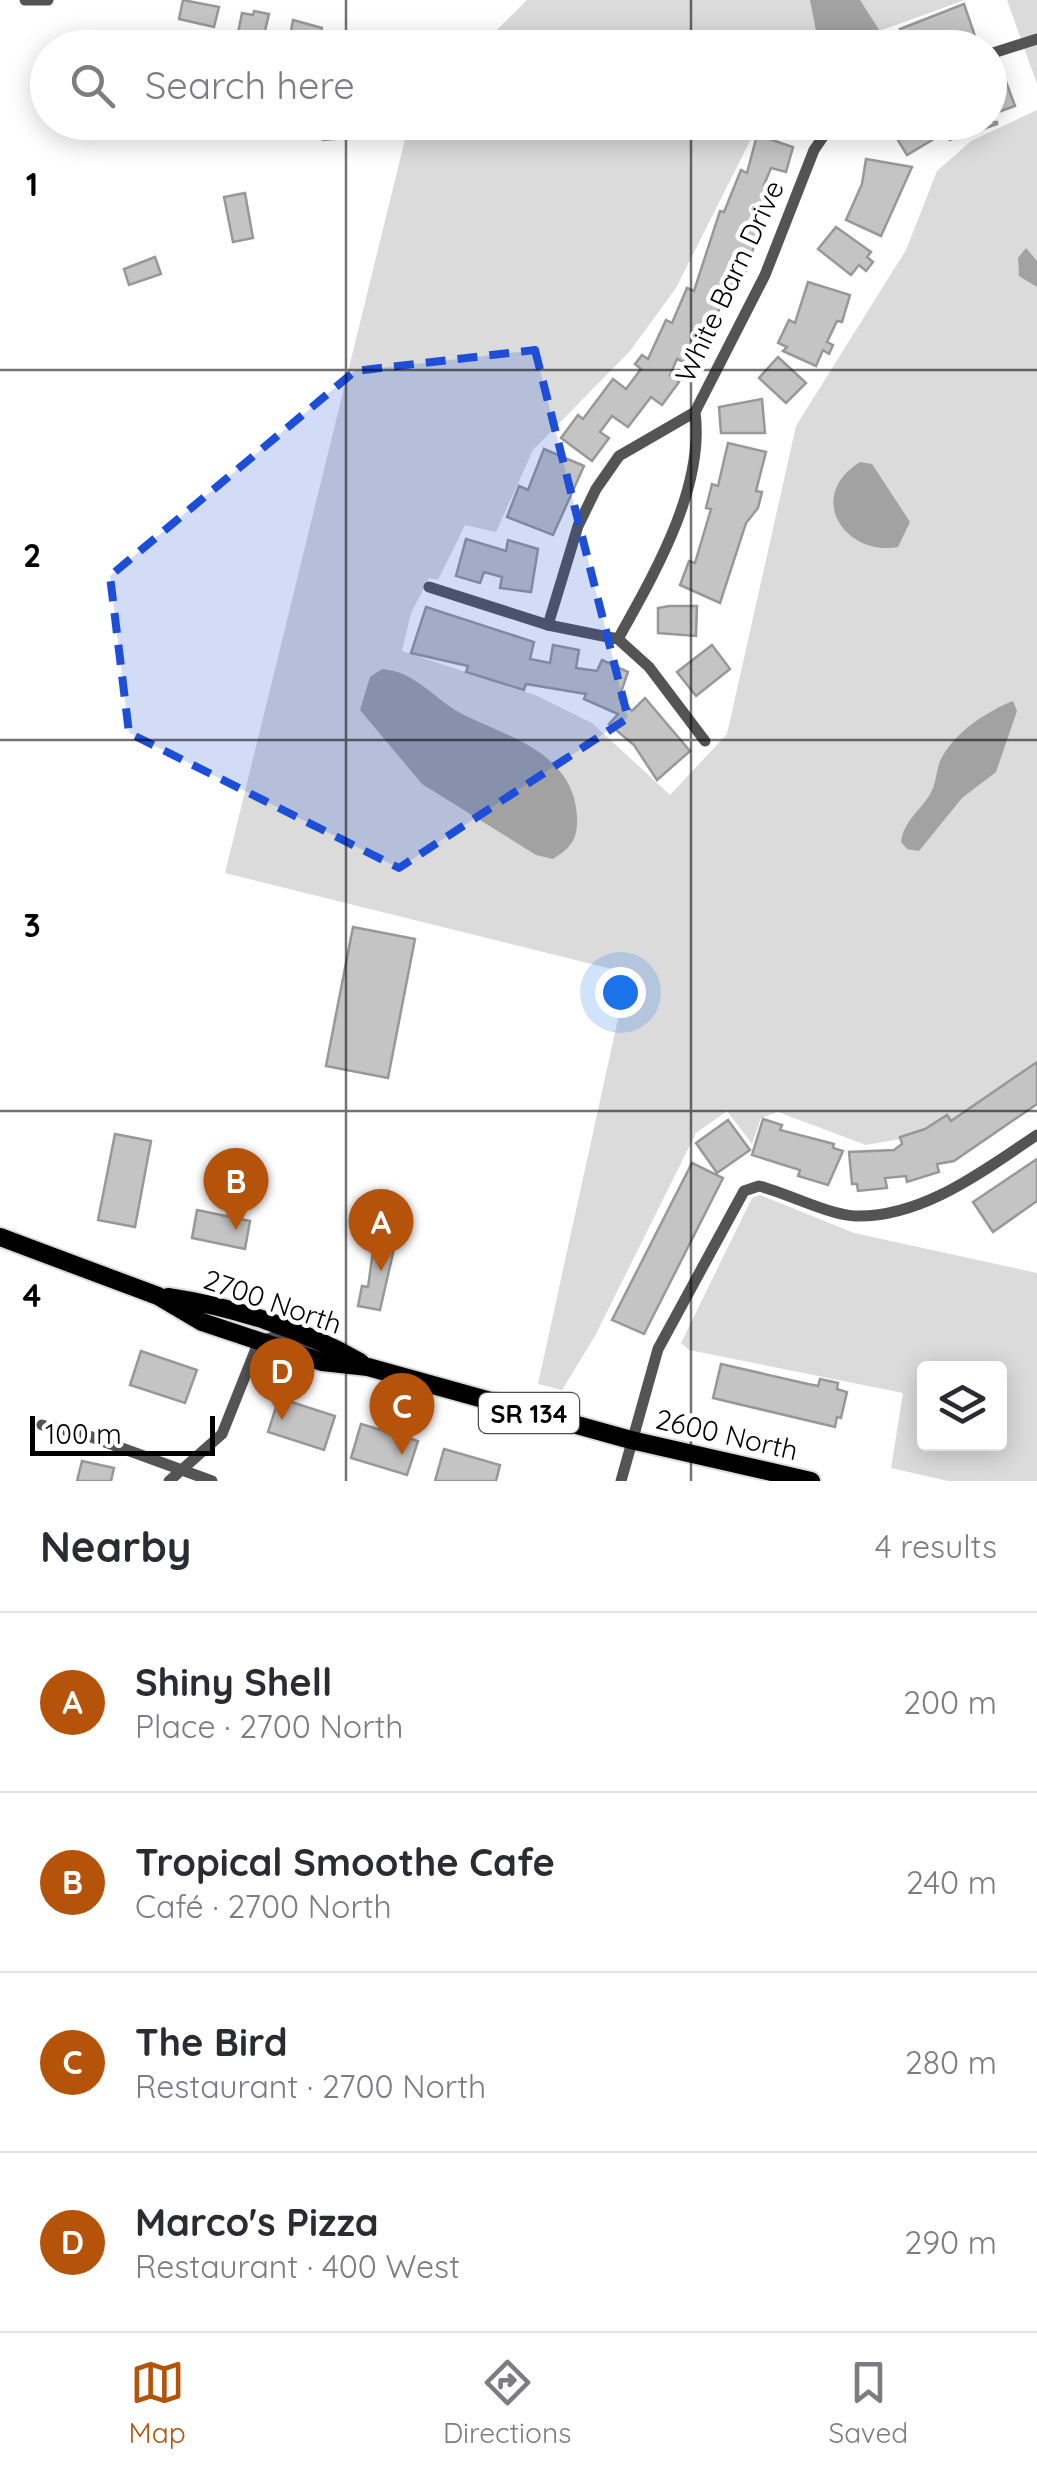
<!DOCTYPE html>
<meta charset="utf-8">
<style>
:root{--surface:#fff;--page:#f7f7f7;--text:#2b2b33;--muted:#7c7c81;--line:#e1e1e2;--accent:#b45309}
body{margin:0;font-family:Quicksand,sans-serif;background:var(--page);color:var(--text)}
.controls{position:absolute;right:30px;bottom:30px;display:grid;overflow:hidden;border-radius:10px;box-shadow:0 5px 25px #0003}
.controls button{width:90px;height:90px;display:grid;place-items:center;padding:0;border:0;border-bottom:2px solid var(--line);background:var(--surface);color:var(--text);font:50px sans-serif}
.scale{position:absolute;left:30px;bottom:25px;width:185px;box-sizing:border-box;padding-left:10px;border:5px solid #000;border-top:0;font-size:28px;line-height:35px;white-space:nowrap;color:#000;-webkit-text-stroke:8px #fff;paint-order:stroke}
.you{position:absolute;left:620px;top:992px;width:35px;height:35px;margin:-25px;border:8px solid #fff;border-radius:50%;background:#1a73e8;box-shadow:0 0 0 15px #1a73e833}
.badge{display:grid;place-items:center;width:65px;height:65px;border-radius:50%;background:var(--accent);color:#fff;font-size:32px;font-weight:700}
.pin{position:absolute;translate:-50% -82px;filter:drop-shadow(0 2px 5px #0008)}
.pin::after{content:'';position:absolute;top:52px;width:35px;height:30px;background:inherit;clip-path:polygon(0 0,100% 0,50% 100%)}
.list{margin:0;padding:0;list-style:none}
h2{display:flex;justify-content:space-between;align-items:center;height:130px;margin:0;padding:0 40px;font-size:42px}
h2 small{font-size:32px;font-weight:400;color:var(--muted)}
.list li{display:grid;grid-template-columns:65px 1fr auto;gap:30px;align-items:center;box-sizing:border-box;height:180px;padding:0 40px;border-top:2px solid var(--line)}
.list b{display:block;font-size:38px;white-space:nowrap}
.list p{margin:0;font-size:32px;white-space:nowrap;color:var(--muted)}
.list em{font-size:32px;font-style:normal;color:var(--muted)}
.icon{flex:none;width:55px;height:55px;fill:none;stroke:currentColor;stroke-width:2;stroke-linecap:round;stroke-linejoin:round}
.map{position:relative;flex:none;width:1037px;height:1481px;overflow:hidden}
.search{position:absolute;background:var(--surface);box-shadow:0 5px 25px #0003;left:30px;right:30px;top:30px;height:110px;display:flex;align-items:center;gap:25px;box-sizing:border-box;padding:0 35px;border-radius:55px;color:var(--muted);font-size:38px}
.sheet{height:850px;background:var(--surface)}
nav{display:flex;justify-content:space-around;align-items:center;box-sizing:border-box;height:140px;border-top:2px solid var(--line);background:var(--surface);font-size:28px;color:var(--muted)}
nav a{display:grid;justify-items:center;gap:5px}
nav .on{color:var(--accent)}
.map>svg:first-child{display:block}
.green{fill:#dbdbdb;fill-rule:evenodd}
.water{fill:#a2a2a2}
.building{fill:#c4c4c4;stroke:#989898;stroke-width:2.5}
.lines{fill:none;stroke-linecap:round;stroke-linejoin:round}
.primary-casing{stroke:#dbdbdb;stroke-width:22}
.minor{stroke:#545454;stroke-width:11}
.primary{stroke:#000;stroke-width:18}
.marked{fill:#1d4ed8;fill-opacity:0.2;stroke:#1d4ed8;stroke-width:8;stroke-dasharray:20 12;stroke-linejoin:round}
.grid{fill:none;stroke:#000;stroke-width:2.5;stroke-opacity:0.55}
.labels{text-anchor:middle;dominant-baseline:central;stroke-width:9;stroke-linejoin:round;paint-order:stroke}
.shield{fill:#fff;stroke:#4c4c4c;stroke-width:2.5}
.shield-label{font-size:25px;font-weight:bold;fill:#000}
.street-label{font-size:28px;fill:#000;stroke:#fff}
.grid-label{font-size:32px;text-anchor:middle;font-weight:bold;fill:#000;stroke:#fff;stroke-width:9;stroke-linejoin:round;paint-order:stroke}
</style>
<div class="map">
<svg width="1037" height="1481" viewBox="0 0 1037 1481">
<rect width="100%" height="100%" fill="#fff"/>
<!-- green -->
<g class="green">
<path d="M 527,0 L 965,0 L 835,47 L 479,48 Z"/>
<path d="M 1007,0 L 1037,0 L 1037,84 Z"/>
<path d="M 1037,110 L 1037,1060 L 941,1132 L 866,1145 L 778,1112 L 761,1118 L 752,1144 L 727,1111 L 696,1133 L 595,1336 L 562,1390 L 538,1384 L 628,973 L 225,873 L 409,123 L 759,123 L 676,288 L 630,351 L 533,450 L 496,532 L 465,525 L 438,580 L 429,578 L 411,613 L 402,651 L 535,695 L 592,723 L 670,795 L 727,734 L 796,426 L 906,250 L 937,171 L 971,141 Z"/>
<path d="M 760,1195 L 854,1233 L 1037,1273 L 1037,1481 L 948,1481 L 891,1468 L 903,1393 L 689,1350 L 681,1343 L 752,1198 ZM 924,1368 L 1000,1368 L 1000,1444 L 924,1444 Z"/>
</g>
<!-- water -->
<g class="water">
<path d="M 810,0 L 860,0 L 890,47 L 826,47 L 817,36 Z"/>
<path d="M 1026,248 L 1037,261 L 1037,287 L 1019,276 L 1018,258 Z"/>
<path d="M 860,462 L 872,464 L 910,522 L 898,547 C 846,557 804,497 860,462 Z"/>
<path d="M 382,669 C 415,671 434,699 462,714 C 508,737 573,752 577,816 C 578,839 572,847 553,859 L 536,855 L 422,784 L 360,710 L 370,677 Z"/>
<path d="M 1013,701 L 1017,711 L 996,772 L 962,798 L 919,851 L 907,849 L 901,842 C 904,821 918,813 929,796 C 937,784 935,772 941,759 C 954,733 987,711 1013,701 Z"/>
</g>
<!-- building -->
<g class="building">
<path d="M 183,0 L 219,7 L 214,27 L 179,19 Z"/>
<path d="M 964,4 L 976,39 L 952,48 L 908,48 L 900,29 Z"/>
<path d="M 254,11 L 269,14 L 262,43 L 237,38 L 242,13 L 253,15 Z"/>
<path d="M 293,20 L 322,28 L 319,48 L 288,47 Z"/>
<path d="M 1002,71 L 1015,106 L 990,115 L 990,75 Z"/>
<path d="M 367,122 L 389,122 L 386,137 L 365,132 Z"/>
<path d="M 887,122 L 921,122 L 932,140 L 907,155 Z"/>
<path d="M 944,122 L 997,122 L 997,124 L 950,140 Z"/>
<path d="M 345,124 L 346,138 L 323,140 L 322,126 Z"/>
<path d="M 757,135 L 793,147 L 786,172 L 771,168 L 764,185 L 780,192 L 770,214 L 765,212 L 741,287 L 722,281 L 715,301 L 722,303 L 693,366 L 677,359 L 670,375 L 679,382 L 662,405 L 651,397 L 628,427 L 612,416 L 600,432 L 609,438 L 592,461 L 561,438 L 578,415 L 583,419 L 613,379 L 626,389 L 641,369 L 635,364 L 642,355 L 648,359 L 666,320 L 672,323 L 687,288 L 694,291 L 720,211 L 724,212 L 741,170 L 747,173 Z"/>
<path d="M 866,159 L 912,167 L 881,236 L 846,220 L 862,184 Z"/>
<path d="M 245,193 L 253,238 L 233,242 L 224,197 Z"/>
<path d="M 836,227 L 871,252 L 867,257 L 873,262 L 866,271 L 859,265 L 851,275 L 818,249 Z"/>
<path d="M 155,257 L 161,274 L 129,285 L 124,269 Z"/>
<path d="M 808,282 L 850,295 L 842,322 L 837,321 L 827,342 L 833,345 L 829,354 L 823,350 L 816,366 L 783,351 L 787,347 L 778,343 L 789,320 L 795,323 Z"/>
<path d="M 778,357 L 806,383 L 786,403 L 759,378 Z"/>
<path d="M 762,399 L 765,433 L 721,433 L 719,407 Z"/>
<path d="M 728,443 L 766,452 L 756,491 L 762,492 L 758,508 L 746,523 L 720,603 L 680,585 L 689,561 L 695,563 L 711,509 L 706,508 L 712,484 L 718,486 Z"/>
<path d="M 544,449 L 584,466 L 553,535 L 507,517 L 519,486 L 528,490 Z"/>
<path d="M 466,539 L 506,551 L 508,540 L 538,549 L 531,592 L 500,588 L 502,577 L 484,572 L 480,583 L 456,576 Z"/>
<path d="M 669,606 L 697,606 L 696,636 L 658,633 L 658,608 Z"/>
<path d="M 426,607 L 534,642 L 530,659 L 550,663 L 553,645 L 579,650 L 576,668 L 597,671 L 602,660 L 628,672 L 619,698 L 632,711 L 645,698 L 690,751 L 657,780 L 634,745 L 609,724 L 618,714 L 584,699 L 586,694 L 526,684 L 524,690 L 466,672 L 468,666 L 411,653 Z"/>
<path d="M 712,645 L 730,669 L 696,696 L 677,672 Z"/>
<path d="M 353,927 L 415,939 L 388,1078 L 326,1066 Z"/>
<path d="M 1037,1062 L 1037,1104 L 954,1161 L 937,1164 L 939,1172 L 907,1182 L 906,1176 L 885,1178 L 887,1188 L 858,1191 L 857,1184 L 852,1184 L 849,1152 L 894,1150 L 902,1144 L 900,1137 L 925,1129 L 947,1115 L 951,1121 Z"/>
<path d="M 763,1119 L 782,1125 L 780,1130 L 834,1144 L 833,1148 L 843,1151 L 828,1185 L 798,1176 L 800,1170 L 752,1155 Z"/>
<path d="M 728,1120 L 750,1150 L 717,1173 L 696,1143 Z"/>
<path d="M 115,1134 L 151,1141 L 135,1227 L 98,1220 Z"/>
<path d="M 1037,1159 L 1037,1201 L 993,1232 L 973,1202 Z"/>
<path d="M 692,1163 L 723,1178 L 644,1334 L 612,1320 Z"/>
<path d="M 197,1210 L 250,1221 L 245,1249 L 192,1238 Z"/>
<path d="M 376,1230 L 393,1232 L 391,1239 L 396,1240 L 380,1310 L 358,1306 L 362,1286 L 368,1287 Z"/>
<path d="M 141,1351 L 197,1370 L 185,1403 L 130,1385 Z"/>
<path d="M 721,1364 L 808,1384 L 818,1386 L 820,1379 L 838,1383 L 837,1389 L 847,1392 L 841,1418 L 837,1417 L 835,1427 L 713,1398 Z"/>
<path d="M 279,1398 L 335,1416 L 324,1450 L 268,1432 Z"/>
<path d="M 361,1424 L 418,1441 L 407,1475 L 351,1458 Z"/>
<path d="M 444,1449 L 500,1465 L 496,1481 L 435,1481 Z"/>
<path d="M 82,1461 L 114,1468 L 111,1481 L 77,1481 Z"/>
</g>
<g class="lines">
<defs>
<g id="primary">
<path d="M 0,1237 L 158,1296 L 202,1322 L 322,1362 L 368,1367 L 631,1440 L 811,1481"/>
<path d="M 168,1297 C 234,1307 302,1329 360,1362"/>
</g>
</defs>
<!-- primary casing -->
<use href="#primary" class="primary-casing"/>
<!-- minor -->
<g class="minor">
<path d="M 25,0 L 48,0"/>
<path d="M 990,54 L 1037,39"/>
<path d="M 429,587 L 548,625 L 618,639 L 649,667 L 705,741"/>
<path d="M 548,625 L 578,526 L 596,489 L 619,456 L 695,412 L 765,275 L 814,150 L 825,134 L 840,122"/>
<path d="M 618,639 C 654,574 705,488 695,412"/>
<path d="M 42,1425 L 86,1435 L 212,1481"/>
<path d="M 169,1481 L 222,1434 L 259,1341 L 274,1337 L 334,1356"/>
<path d="M 621,1481 L 658,1349 L 744,1191 L 759,1186 C 786,1193 829,1215 855,1216 C 923,1218 984,1170 1037,1135"/>
</g>
<!-- primary -->
<use href="#primary" class="primary"/>
</g>
<!-- marked area -->
<path class="marked" d="M 535,350 L 628,718 L 399,868 L 129,733 L 110,576 L 355,371 Z"/>
<!-- grid -->
<path class="grid" d="M 346,0 L 346,48M 691,0 L 691,48M 346,122 L 346,1481M 691,122 L 691,1481M 0,370 L 1037,370M 0,740 L 1037,740M 0,1111 L 1037,1111"/>
<g class="labels">
<!-- shield labels -->
<rect class="shield" x="479" y="1393" width="100" height="40" rx="8"/>
<g class="shield-label">
<text x="529" y="1413">SR 134</text>
</g>
<!-- street labels -->
<g class="street-label">
<text transform="translate(729 281) rotate(-65)">White Barn Drive</text>
<text transform="translate(273 1301) rotate(19)">2700 North</text>
<text transform="translate(727 1434) rotate(13)">2600 North</text>
</g>
</g>
<g class="grid-label">
<text x="32" y="196">1</text>
<text x="32" y="567">2</text>
<text x="32" y="937">3</text>
<text x="32" y="1307">4</text>
</g>
</svg>
<div class="controls">
<button><svg class="icon" aria-label="layers" viewBox="0 0 24 24"><path d="M12 4l9 5-9 5-9-5zM3 14l9 5 9-5"/></svg></button>
</div>
<div class="scale">100 m</div>
<div class="you"></div>
<div class="pin badge" style="left:381px;top:1271px">A</div>
<div class="pin badge" style="left:236px;top:1230px">B</div>
<div class="pin badge" style="left:402px;top:1455px">C</div>
<div class="pin badge" style="left:282px;top:1420px">D</div>
<div class="search"><svg class="icon" aria-label="search" viewBox="0 0 24 24"><circle cx="10" cy="10" r="6"/><path d="M15 15l6 6"/></svg>Search here</div>
</div>
<section class="sheet">
<h2>Nearby<small>4 results</small></h2>
<ul class="list">
<li><span class="badge">A</span><div><b>Shiny Shell</b><p>Place · 2700 North</p></div><em>200 m</em></li>
<li><span class="badge">B</span><div><b>Tropical Smoothe Cafe</b><p>Café · 2700 North</p></div><em>240 m</em></li>
<li><span class="badge">C</span><div><b>The Bird</b><p>Restaurant · 2700 North</p></div><em>280 m</em></li>
<li><span class="badge">D</span><div><b>Marco's Pizza</b><p>Restaurant · 400 West</p></div><em>290 m</em></li>
</ul>
</section>
<nav>
<a class="on"><svg class="icon" aria-label="map" viewBox="0 0 24 24"><path d="M3 6l6-2 6 2 6-2v14l-6 2-6-2-6 2zM9 4v14M15 6v14"/></svg>Map</a>
<a><svg class="icon" aria-label="directions" viewBox="0 0 24 24"><path d="M12 3l9 9-9 9-9-9zM9 14v-3h6M13 9l2 2-2 2"/></svg>Directions</a>
<a><svg class="icon" aria-label="saved" viewBox="0 0 24 24"><path d="M7 4h10v16l-5-4-5 4z"/></svg>Saved</a>
</nav>
